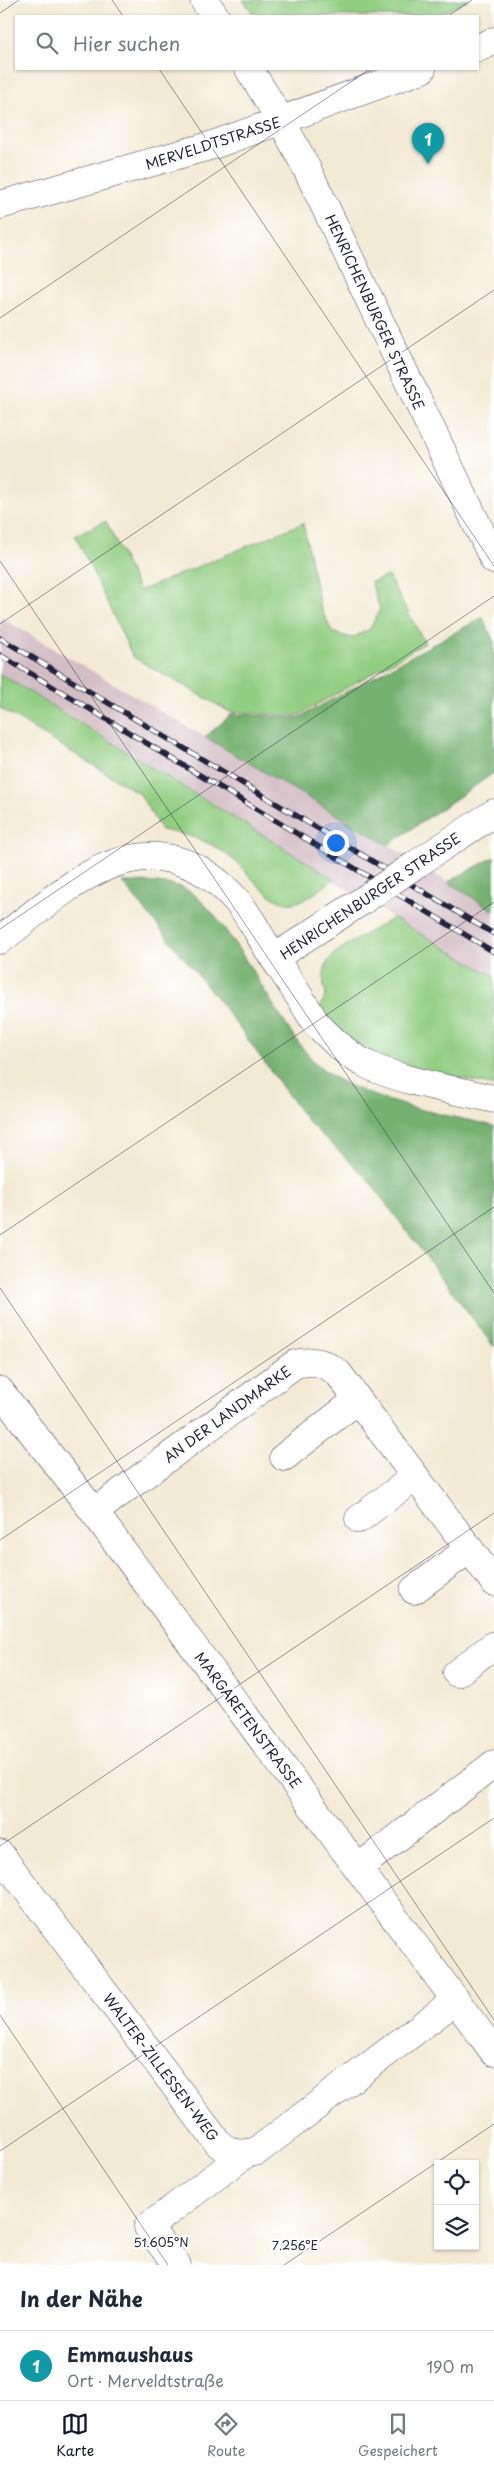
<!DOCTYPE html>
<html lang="de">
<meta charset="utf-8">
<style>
:root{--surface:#fff;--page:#f2f2f3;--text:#1f2937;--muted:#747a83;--line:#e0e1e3;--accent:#111827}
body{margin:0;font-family:"Playpen Sans",sans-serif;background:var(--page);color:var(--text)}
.controls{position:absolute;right:15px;bottom:15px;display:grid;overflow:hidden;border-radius:0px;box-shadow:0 1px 4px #0004}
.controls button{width:45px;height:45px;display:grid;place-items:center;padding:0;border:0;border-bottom:1px solid var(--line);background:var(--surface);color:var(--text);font:25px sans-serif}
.you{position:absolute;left:335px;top:842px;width:18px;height:18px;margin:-12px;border:4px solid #fff;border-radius:50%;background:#1a73e8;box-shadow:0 0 0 8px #1a73e833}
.badge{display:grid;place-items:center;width:32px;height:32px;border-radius:50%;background:var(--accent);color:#fff;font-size:16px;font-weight:700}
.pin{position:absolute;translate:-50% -41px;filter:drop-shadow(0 1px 2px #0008)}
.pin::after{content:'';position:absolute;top:26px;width:18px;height:15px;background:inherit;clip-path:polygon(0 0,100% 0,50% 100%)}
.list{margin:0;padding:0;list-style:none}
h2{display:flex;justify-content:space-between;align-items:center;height:65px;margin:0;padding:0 20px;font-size:21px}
h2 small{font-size:16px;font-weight:400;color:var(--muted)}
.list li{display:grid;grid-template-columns:32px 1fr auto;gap:15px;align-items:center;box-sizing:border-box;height:70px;padding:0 20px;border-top:1px solid var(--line)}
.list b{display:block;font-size:19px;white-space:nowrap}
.list p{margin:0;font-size:16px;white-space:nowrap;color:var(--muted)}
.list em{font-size:16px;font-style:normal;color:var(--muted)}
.icon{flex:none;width:28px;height:28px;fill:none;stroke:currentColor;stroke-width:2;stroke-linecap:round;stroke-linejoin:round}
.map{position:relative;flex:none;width:494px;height:2265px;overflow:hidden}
.search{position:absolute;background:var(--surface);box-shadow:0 1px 4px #0004;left:15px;right:15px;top:15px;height:55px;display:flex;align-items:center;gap:12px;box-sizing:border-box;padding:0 18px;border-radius:0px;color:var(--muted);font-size:19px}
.sheet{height:135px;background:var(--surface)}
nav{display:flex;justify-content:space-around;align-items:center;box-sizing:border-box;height:70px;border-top:1px solid var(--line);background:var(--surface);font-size:14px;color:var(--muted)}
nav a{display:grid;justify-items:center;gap:2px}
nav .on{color:var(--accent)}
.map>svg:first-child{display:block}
.industrial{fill:#d2bec5}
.green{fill:#92ce82;stroke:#5a785e}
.forest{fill:#75b170;stroke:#4c6a56}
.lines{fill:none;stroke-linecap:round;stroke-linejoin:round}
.minor-casing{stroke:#414052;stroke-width:29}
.major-casing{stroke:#414052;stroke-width:29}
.minor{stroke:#fff;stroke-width:28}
.major{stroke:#fff;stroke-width:28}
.rail-casing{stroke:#22223b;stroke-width:5.5}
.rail{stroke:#fff;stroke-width:4;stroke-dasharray:11;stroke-linecap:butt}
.minor-bridge-casing{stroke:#414052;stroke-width:29;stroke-linecap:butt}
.minor-bridge{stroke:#fff;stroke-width:28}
.ticks{fill:none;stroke:#22223b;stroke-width:1;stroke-opacity:0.45}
.labels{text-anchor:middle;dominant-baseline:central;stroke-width:4.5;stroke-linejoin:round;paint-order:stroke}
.street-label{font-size:14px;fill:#22223b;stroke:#fff}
.ticks-label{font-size:12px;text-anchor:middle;fill:#22223b;stroke:#fff;stroke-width:4.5;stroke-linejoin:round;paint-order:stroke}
</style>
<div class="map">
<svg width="494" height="2265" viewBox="0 0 494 2265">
<rect width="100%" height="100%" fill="#fff"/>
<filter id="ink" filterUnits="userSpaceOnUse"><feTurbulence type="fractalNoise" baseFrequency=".02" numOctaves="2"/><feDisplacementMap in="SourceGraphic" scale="10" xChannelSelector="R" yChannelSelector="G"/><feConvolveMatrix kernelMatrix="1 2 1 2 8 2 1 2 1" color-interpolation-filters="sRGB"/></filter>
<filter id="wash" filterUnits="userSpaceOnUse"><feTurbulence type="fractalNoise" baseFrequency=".0096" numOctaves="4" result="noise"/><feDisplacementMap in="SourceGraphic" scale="20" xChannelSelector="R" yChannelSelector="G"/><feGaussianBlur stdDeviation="1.12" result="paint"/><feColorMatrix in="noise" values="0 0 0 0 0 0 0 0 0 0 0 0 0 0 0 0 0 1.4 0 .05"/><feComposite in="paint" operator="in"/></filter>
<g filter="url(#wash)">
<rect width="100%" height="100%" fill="#f3ead4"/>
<!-- industrial -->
<path class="industrial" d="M 0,617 L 392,847 L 494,911 L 494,976 L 393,918 L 175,780 L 0,674 Z"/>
<!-- green -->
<g class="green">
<path d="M 243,0 L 469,0 L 436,16 L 255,16 Z"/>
<path d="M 106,521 L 139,591 L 303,523 L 320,606 L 332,632 L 352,638 L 370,629 L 380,609 L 371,582 L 388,576 L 425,643 L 297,716 L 230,712 L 133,657 L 75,535 Z"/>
<path d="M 0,674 L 334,879 C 321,888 304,905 287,903 C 267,901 246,869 229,856 C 208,840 187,834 161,830 L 140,794 L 0,708 Z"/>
<path d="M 393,918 L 494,976 L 494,1086 C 448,1075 396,1069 355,1042 C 341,1033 330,1020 320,1008 L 326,994 C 322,982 322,967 331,957 C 338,948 381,926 393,918 Z"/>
</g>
<!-- forest -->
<g class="forest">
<path d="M 483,617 L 494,642 L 494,773 L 388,845 L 205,737 L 232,714 L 298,718 Z"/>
<path d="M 494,857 L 494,911 L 448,882 Z"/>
<path d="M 122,882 C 140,882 160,882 178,886 C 223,898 277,1028 317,1064 C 358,1102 441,1113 494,1126 L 494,1347 L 366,1177 L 308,1122 L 223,1006 Z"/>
</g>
</g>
<g filter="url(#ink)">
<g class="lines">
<defs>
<g id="minor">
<path d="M 478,48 L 494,41"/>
<path d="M 0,205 L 213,145 L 422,69"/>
<path d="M 418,863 L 494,813"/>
<path d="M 0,940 C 32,916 69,882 105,867 C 157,845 201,860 237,901 C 250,916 259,935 270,952 C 285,975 301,998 315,1022 C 331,1039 347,1055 368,1065 C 403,1082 456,1090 494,1099"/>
<path d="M 274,958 L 365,899"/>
<path d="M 0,1391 L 94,1512 L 494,2052"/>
<path d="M 284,1457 L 357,1400"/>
<path d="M 94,1512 L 295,1364 C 315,1360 321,1361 338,1373 L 494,1582"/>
<path d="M 359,1519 L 415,1477"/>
<path d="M 414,1590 L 469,1549"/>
<path d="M 457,1673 L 494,1645"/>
<path d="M 0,1854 L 218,2143 C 231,2154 240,2156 257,2151 L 456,2000"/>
<path d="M 358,1868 L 494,1764"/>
<path d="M 177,2265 L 148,2227 L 244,2155"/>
</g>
<g id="major">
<path d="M 204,0 L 215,16"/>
<path d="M 249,69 L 282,122 L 307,169 L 494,560"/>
</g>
</defs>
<!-- minor casing -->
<use href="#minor" class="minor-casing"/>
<!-- major casing -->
<use href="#major" class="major-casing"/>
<!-- minor -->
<use href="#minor" class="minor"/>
<!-- major -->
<use href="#major" class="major"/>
<defs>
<g id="rail">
<path d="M 0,638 L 494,934"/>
<path d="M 0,655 L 494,952"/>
</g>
</defs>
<!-- rail casing -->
<use href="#rail" class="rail-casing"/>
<!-- rail -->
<use href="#rail" class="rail"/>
<defs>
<path id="minor-bridge" d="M 365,899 L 418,863"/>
</defs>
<!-- minor-bridge casing -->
<use href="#minor-bridge" class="minor-bridge-casing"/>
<!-- minor-bridge -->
<use href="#minor-bridge" class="minor-bridge"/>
</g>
</g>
<!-- ticks -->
<path class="ticks" d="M 112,0 L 123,16M 0,13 L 19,0M 448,16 L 472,0M 159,69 L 494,566M 0,318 L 370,69M 0,561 L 494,1293M 0,624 L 494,290M 0,929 L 494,596M 0,1235 L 494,902M 0,1288 L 494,2020M 0,1540 L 494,1207M 0,1846 L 494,1513M 0,2015 L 168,2265M 0,2151 L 494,1818M 284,2265 L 494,2124"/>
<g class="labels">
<!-- street labels -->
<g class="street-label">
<text transform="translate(213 143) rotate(-18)">MERVELDTSTRASSE</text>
<text transform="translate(375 312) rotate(65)">HENRICHENBURGER STRASSE</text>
<text transform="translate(370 896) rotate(-34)">HENRICHENBURGER STRASSE</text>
<text transform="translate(227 1414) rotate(-36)">AN DER LANDMARKE</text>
<text transform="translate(248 1720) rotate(53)">MARGARETENSTRASSE</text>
<text transform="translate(161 2067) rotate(53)">WALTER-ZILLESSEN-WEG</text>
</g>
</g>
<g class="ticks-label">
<text x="161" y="2247">51.605°N</text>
<text x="295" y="2250">7.256°E</text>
</g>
</svg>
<div class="controls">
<button><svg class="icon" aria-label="locate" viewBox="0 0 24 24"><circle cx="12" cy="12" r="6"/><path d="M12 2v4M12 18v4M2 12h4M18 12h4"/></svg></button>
<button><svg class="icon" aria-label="layers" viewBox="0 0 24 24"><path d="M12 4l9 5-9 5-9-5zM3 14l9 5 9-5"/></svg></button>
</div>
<div class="you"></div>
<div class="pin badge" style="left:428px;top:164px;background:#0f9aa8">1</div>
<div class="search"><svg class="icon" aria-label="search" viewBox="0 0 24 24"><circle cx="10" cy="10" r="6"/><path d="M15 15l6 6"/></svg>Hier suchen</div>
</div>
<section class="sheet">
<h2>In der Nähe<small></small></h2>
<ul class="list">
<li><span class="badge" style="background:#0f9aa8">1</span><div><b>Emmaushaus</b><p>Ort · Merveldtstraße</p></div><em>190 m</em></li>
</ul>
</section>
<nav>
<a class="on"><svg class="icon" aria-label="map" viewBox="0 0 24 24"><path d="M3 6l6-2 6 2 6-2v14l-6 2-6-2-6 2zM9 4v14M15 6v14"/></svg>Karte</a>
<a><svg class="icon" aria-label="directions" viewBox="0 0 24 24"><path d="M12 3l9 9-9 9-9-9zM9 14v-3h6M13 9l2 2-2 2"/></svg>Route</a>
<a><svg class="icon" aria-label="saved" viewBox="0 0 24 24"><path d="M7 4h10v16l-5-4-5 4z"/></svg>Gespeichert</a>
</nav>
